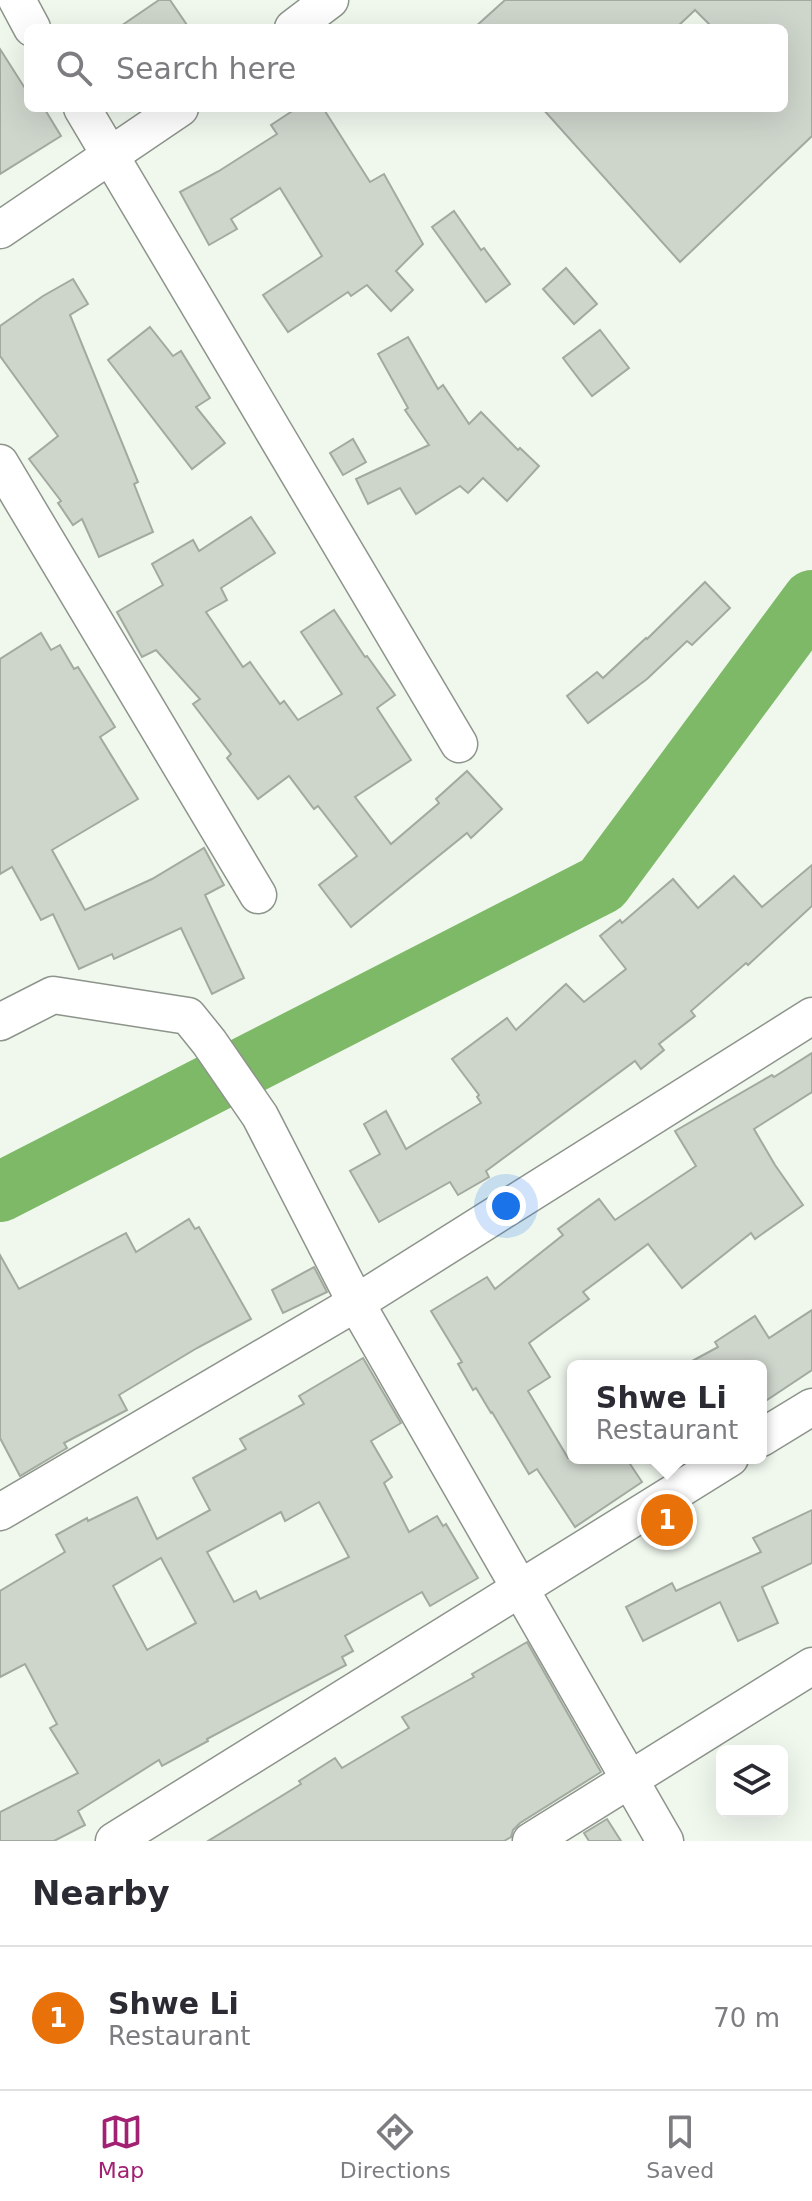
<!DOCTYPE html>
<style>
:root{--surface:#fff;--page:#f2f2f3;--text:#2b2b33;--muted:#7c7c81;--line:#e1e1e2;--accent:#a22172}
body{margin:0;font-family:"DejaVu Sans",sans-serif;background:var(--page);color:var(--text)}
.controls{position:absolute;right:24px;bottom:24px;display:grid;overflow:hidden;border-radius:12px;box-shadow:0 8px 32px #0002}
.controls button{width:72px;height:72px;display:grid;place-items:center;padding:0;border:0;border-bottom:2px solid var(--line);background:var(--surface);color:var(--text);font:40px sans-serif}
.you{position:absolute;left:506px;top:1206px;width:28px;height:28px;margin:-20px;border:6px solid #fff;border-radius:50%;background:#1a73e8;box-shadow:0 0 0 12px #1a73e833}
.badge{display:grid;place-items:center;width:52px;height:52px;border-radius:50%;background:var(--accent);color:#fff;font-size:26px;font-weight:700}
.pin{position:absolute;translate:-50% -50%;border:4px solid #fff;box-shadow:0 2px 8px #0006}
.popup{position:absolute;left:567px;top:1360px;width:200px;height:104px;box-sizing:border-box;display:grid;place-content:center;border-radius:12px;background:var(--surface);filter:drop-shadow(0 2px 6px #0005);font-size:26px;white-space:nowrap;color:var(--muted)}
.popup b{font-size:30px;color:var(--text)}
.popup::after{content:'';position:absolute;left:50%;top:100%;margin-left:-16px;border:16px solid transparent;border-top-color:var(--surface)}
.list{margin:0;padding:0;list-style:none}
h2{display:flex;justify-content:space-between;align-items:center;height:104px;margin:0;padding:0 32px;font-size:34px}
h2 small{font-size:26px;font-weight:400;color:var(--muted)}
.list li{display:grid;grid-template-columns:52px 1fr auto;gap:24px;align-items:center;box-sizing:border-box;height:144px;padding:0 32px;border-top:2px solid var(--line)}
.list b{display:block;font-size:30px;white-space:nowrap}
.list p{margin:0;font-size:26px;white-space:nowrap;color:var(--muted)}
.list em{font-size:26px;font-style:normal;color:var(--muted)}
.icon{flex:none;width:44px;height:44px;fill:none;stroke:currentColor;stroke-width:2;stroke-linecap:round;stroke-linejoin:round}
.map{position:relative;flex:none;width:812px;height:1841px;overflow:hidden}
.search{position:absolute;background:var(--surface);box-shadow:0 8px 32px #0002;left:24px;right:24px;top:24px;height:88px;display:flex;align-items:center;gap:20px;box-sizing:border-box;padding:0 28px;border-radius:12px;color:var(--muted);font-size:30px}
.sheet{height:248px;background:var(--surface)}
nav{display:flex;justify-content:space-around;align-items:center;box-sizing:border-box;height:112px;border-top:2px solid var(--line);background:var(--surface);font-size:22px;color:var(--muted)}
nav a{display:grid;justify-items:center;gap:4px}
nav .on{color:var(--accent)}
.map>svg:first-child{display:block}
.lines{fill:none;stroke-linecap:round;stroke-linejoin:round}
.river{stroke:#7eb967;stroke-width:60}
.building{fill:#ced5cb;stroke:#a2aaa0;stroke-width:2;fill-rule:evenodd}
.minor-casing{stroke:#8d948b;stroke-width:39}
.minor{stroke:#fff;stroke-width:36}
</style>
<div class="map">
<svg width="812" height="1841" viewBox="0 0 812 1841">
<rect width="100%" height="100%" fill="#f0f8ee"/>
<g class="lines">
<!-- river -->
<path class="river" d="M 0,1192 L 602,884 L 812,600"/>
</g>
<!-- building -->
<g class="building">
<path d="M 159,0 L 170,0 L 189,28 L 118,28 Z"/>
<path d="M 505,0 L 812,0 L 812,136 L 680,262 L 542,108 L 784,108 L 784,28 L 713,28 L 695,10 L 676,28 L 474,28 Z"/>
<path d="M 0,49 L 28,93 L 28,108 L 44,108 L 61,136 L 0,174 Z"/>
<path d="M 297,108 L 323,108 L 370,182 L 384,174 L 423,244 L 396,271 L 413,290 L 391,311 L 367,285 L 351,296 L 348,292 L 288,332 L 263,295 L 322,256 L 280,188 L 231,219 L 237,229 L 209,245 L 180,192 L 219,171 L 277,134 L 271,125 Z"/>
<path d="M 454,211 L 481,250 L 484,248 L 510,284 L 486,302 L 432,227 Z"/>
<path d="M 566,268 L 597,304 L 574,324 L 543,289 Z"/>
<path d="M 73,279 L 88,304 L 70,315 L 138,482 L 134,484 L 153,532 L 99,557 L 82,519 L 73,525 L 58,503 L 61,501 L 29,459 L 58,436 L 0,356 L 0,326 L 43,296 Z"/>
<path d="M 150,327 L 173,356 L 181,351 L 210,398 L 196,407 L 225,443 L 192,469 L 108,360 Z"/>
<path d="M 600,330 L 629,368 L 592,396 L 563,358 Z"/>
<path d="M 408,337 L 438,389 L 443,385 L 469,424 L 481,412 L 518,450 L 520,448 L 539,466 L 507,501 L 483,478 L 468,493 L 460,486 L 416,514 L 400,488 L 368,504 L 356,479 L 429,445 L 405,410 L 408,408 L 378,354 Z"/>
<path d="M 353,439 L 366,462 L 343,475 L 330,453 Z"/>
<path d="M 251,517 L 275,553 L 221,588 L 227,600 L 206,612 L 243,667 L 250,662 L 280,704 L 284,701 L 298,720 L 342,694 L 301,632 L 334,610 L 365,657 L 367,656 L 395,695 L 377,708 L 411,760 L 355,797 L 391,844 L 439,803 L 436,799 L 467,771 L 502,809 L 471,838 L 467,833 L 351,927 L 319,885 L 357,856 L 318,806 L 314,809 L 289,776 L 258,799 L 227,758 L 231,754 L 193,704 L 200,699 L 156,650 L 142,657 L 117,612 L 163,585 L 152,564 L 193,540 L 199,551 Z"/>
<path d="M 705,582 L 730,608 L 692,645 L 687,641 L 647,679 L 588,723 L 567,696 L 597,672 L 603,678 L 646,638 L 647,639 Z"/>
<path d="M 41,633 L 51,650 L 60,645 L 74,669 L 78,667 L 115,727 L 100,737 L 138,799 L 52,850 L 85,910 L 152,879 L 204,848 L 224,885 L 205,895 L 244,978 L 212,994 L 181,928 L 114,959 L 112,954 L 79,969 L 53,914 L 41,920 L 12,867 L 0,874 L 0,659 Z"/>
<path d="M 812,865 L 812,906 L 748,965 L 746,963 L 691,1011 L 695,1016 L 659,1044 L 664,1050 L 641,1069 L 635,1061 L 486,1171 L 489,1177 L 458,1195 L 450,1182 L 379,1222 L 350,1171 L 380,1154 L 364,1124 L 386,1111 L 406,1149 L 481,1103 L 477,1097 L 479,1095 L 452,1059 L 507,1018 L 516,1030 L 566,984 L 584,1002 L 626,969 L 600,936 L 620,920 L 622,923 L 673,879 L 698,908 L 734,876 L 762,907 Z"/>
<path d="M 812,1053 L 812,1092 L 754,1129 L 775,1165 L 803,1205 L 755,1239 L 751,1233 L 682,1288 L 648,1244 L 583,1292 L 589,1299 L 529,1343 L 550,1377 L 528,1391 L 568,1458 L 626,1458 L 642,1482 L 575,1527 L 537,1469 L 529,1474 L 492,1412 L 491,1413 L 476,1388 L 473,1390 L 458,1364 L 462,1362 L 431,1311 L 487,1277 L 495,1289 L 563,1235 L 558,1229 L 599,1199 L 615,1220 L 696,1166 L 675,1131 L 772,1075 L 774,1077 Z"/>
<path d="M 189,1219 L 195,1229 L 199,1227 L 251,1319 L 197,1348 L 119,1395 L 127,1410 L 64,1443 L 67,1448 L 20,1476 L 0,1438 L 0,1255 L 19,1289 L 126,1233 L 136,1252 Z"/>
<path d="M 314,1267 L 327,1292 L 283,1313 L 272,1290 Z"/>
<path d="M 812,1310 L 812,1370 L 761,1404 L 761,1366 L 683,1366 L 718,1347 L 715,1342 L 755,1316 L 769,1338 Z"/>
<path d="M 363,1358 L 401,1423 L 371,1441 L 392,1477 L 384,1483 L 409,1532 L 437,1516 L 443,1526 L 446,1524 L 478,1578 L 430,1606 L 422,1592 L 345,1636 L 353,1651 L 342,1657 L 346,1665 L 207,1739 L 208,1741 L 162,1766 L 159,1760 L 78,1811 L 85,1825 L 54,1841 L 0,1841 L 0,1812 L 78,1773 L 50,1728 L 57,1724 L 25,1664 L 0,1677 L 0,1591 L 65,1552 L 56,1535 L 87,1518 L 88,1521 L 137,1497 L 157,1539 L 210,1510 L 193,1478 L 246,1449 L 240,1439 L 304,1404 L 299,1396 ZM 319,1502 L 349,1557 L 260,1599 L 256,1591 L 234,1602 L 207,1552 L 281,1512 L 285,1521 ZM 161,1558 L 196,1623 L 147,1650 L 113,1586 Z"/>
<path d="M 812,1510 L 812,1563 L 762,1587 L 778,1623 L 738,1641 L 720,1602 L 643,1641 L 626,1607 L 672,1583 L 676,1591 L 761,1552 L 753,1538 Z"/>
<path d="M 527,1642 L 601,1772 L 520,1823 L 513,1830 L 511,1837 L 504,1841 L 208,1841 L 301,1784 L 299,1781 L 335,1758 L 342,1768 L 409,1728 L 402,1717 L 474,1677 L 472,1674 Z"/>
<path d="M 607,1819 L 621,1841 L 589,1841 L 584,1833 Z"/>
</g>
<g class="lines">
<defs>
<g id="minor">
<path d="M 17,0 L 32,28"/>
<path d="M 293,28 L 330,0"/>
<path d="M 82,108 L 459,744"/>
<path d="M 0,230 L 180,108"/>
<path d="M 0,463 L 258,895"/>
<path d="M 0,1022 L 53,995 L 188,1016 L 209,1042 L 260,1116 L 356,1303 L 665,1841"/>
<path d="M 761,1438 L 812,1407"/>
<path d="M 0,1512 L 356,1303 L 812,1016"/>
<path d="M 114,1841 L 730,1458"/>
<path d="M 531,1841 L 812,1666"/>
</g>
</defs>
<!-- minor casing -->
<use href="#minor" class="minor-casing"/>
<!-- minor -->
<use href="#minor" class="minor"/>
</g>
</svg>
<div class="controls">
<button><svg class="icon" aria-label="layers" viewBox="0 0 24 24"><path d="M12 4l9 5-9 5-9-5zM3 14l9 5 9-5"/></svg></button>
</div>
<div class="you"></div>
<div class="pin badge" style="left:667px;top:1520px;background:#e8710a">1</div>
<div class="popup"><b>Shwe Li</b>Restaurant</div>
<div class="search"><svg class="icon" aria-label="search" viewBox="0 0 24 24"><circle cx="10" cy="10" r="6"/><path d="M15 15l6 6"/></svg>Search here</div>
</div>
<section class="sheet">
<h2>Nearby<small></small></h2>
<ul class="list">
<li><span class="badge" style="background:#e8710a">1</span><div><b>Shwe Li</b><p>Restaurant</p></div><em>70 m</em></li>
</ul>
</section>
<nav>
<a class="on"><svg class="icon" aria-label="map" viewBox="0 0 24 24"><path d="M3 6l6-2 6 2 6-2v14l-6 2-6-2-6 2zM9 4v14M15 6v14"/></svg>Map</a>
<a><svg class="icon" aria-label="directions" viewBox="0 0 24 24"><path d="M12 3l9 9-9 9-9-9zM9 14v-3h6M13 9l2 2-2 2"/></svg>Directions</a>
<a><svg class="icon" aria-label="saved" viewBox="0 0 24 24"><path d="M7 4h10v16l-5-4-5 4z"/></svg>Saved</a>
</nav>
